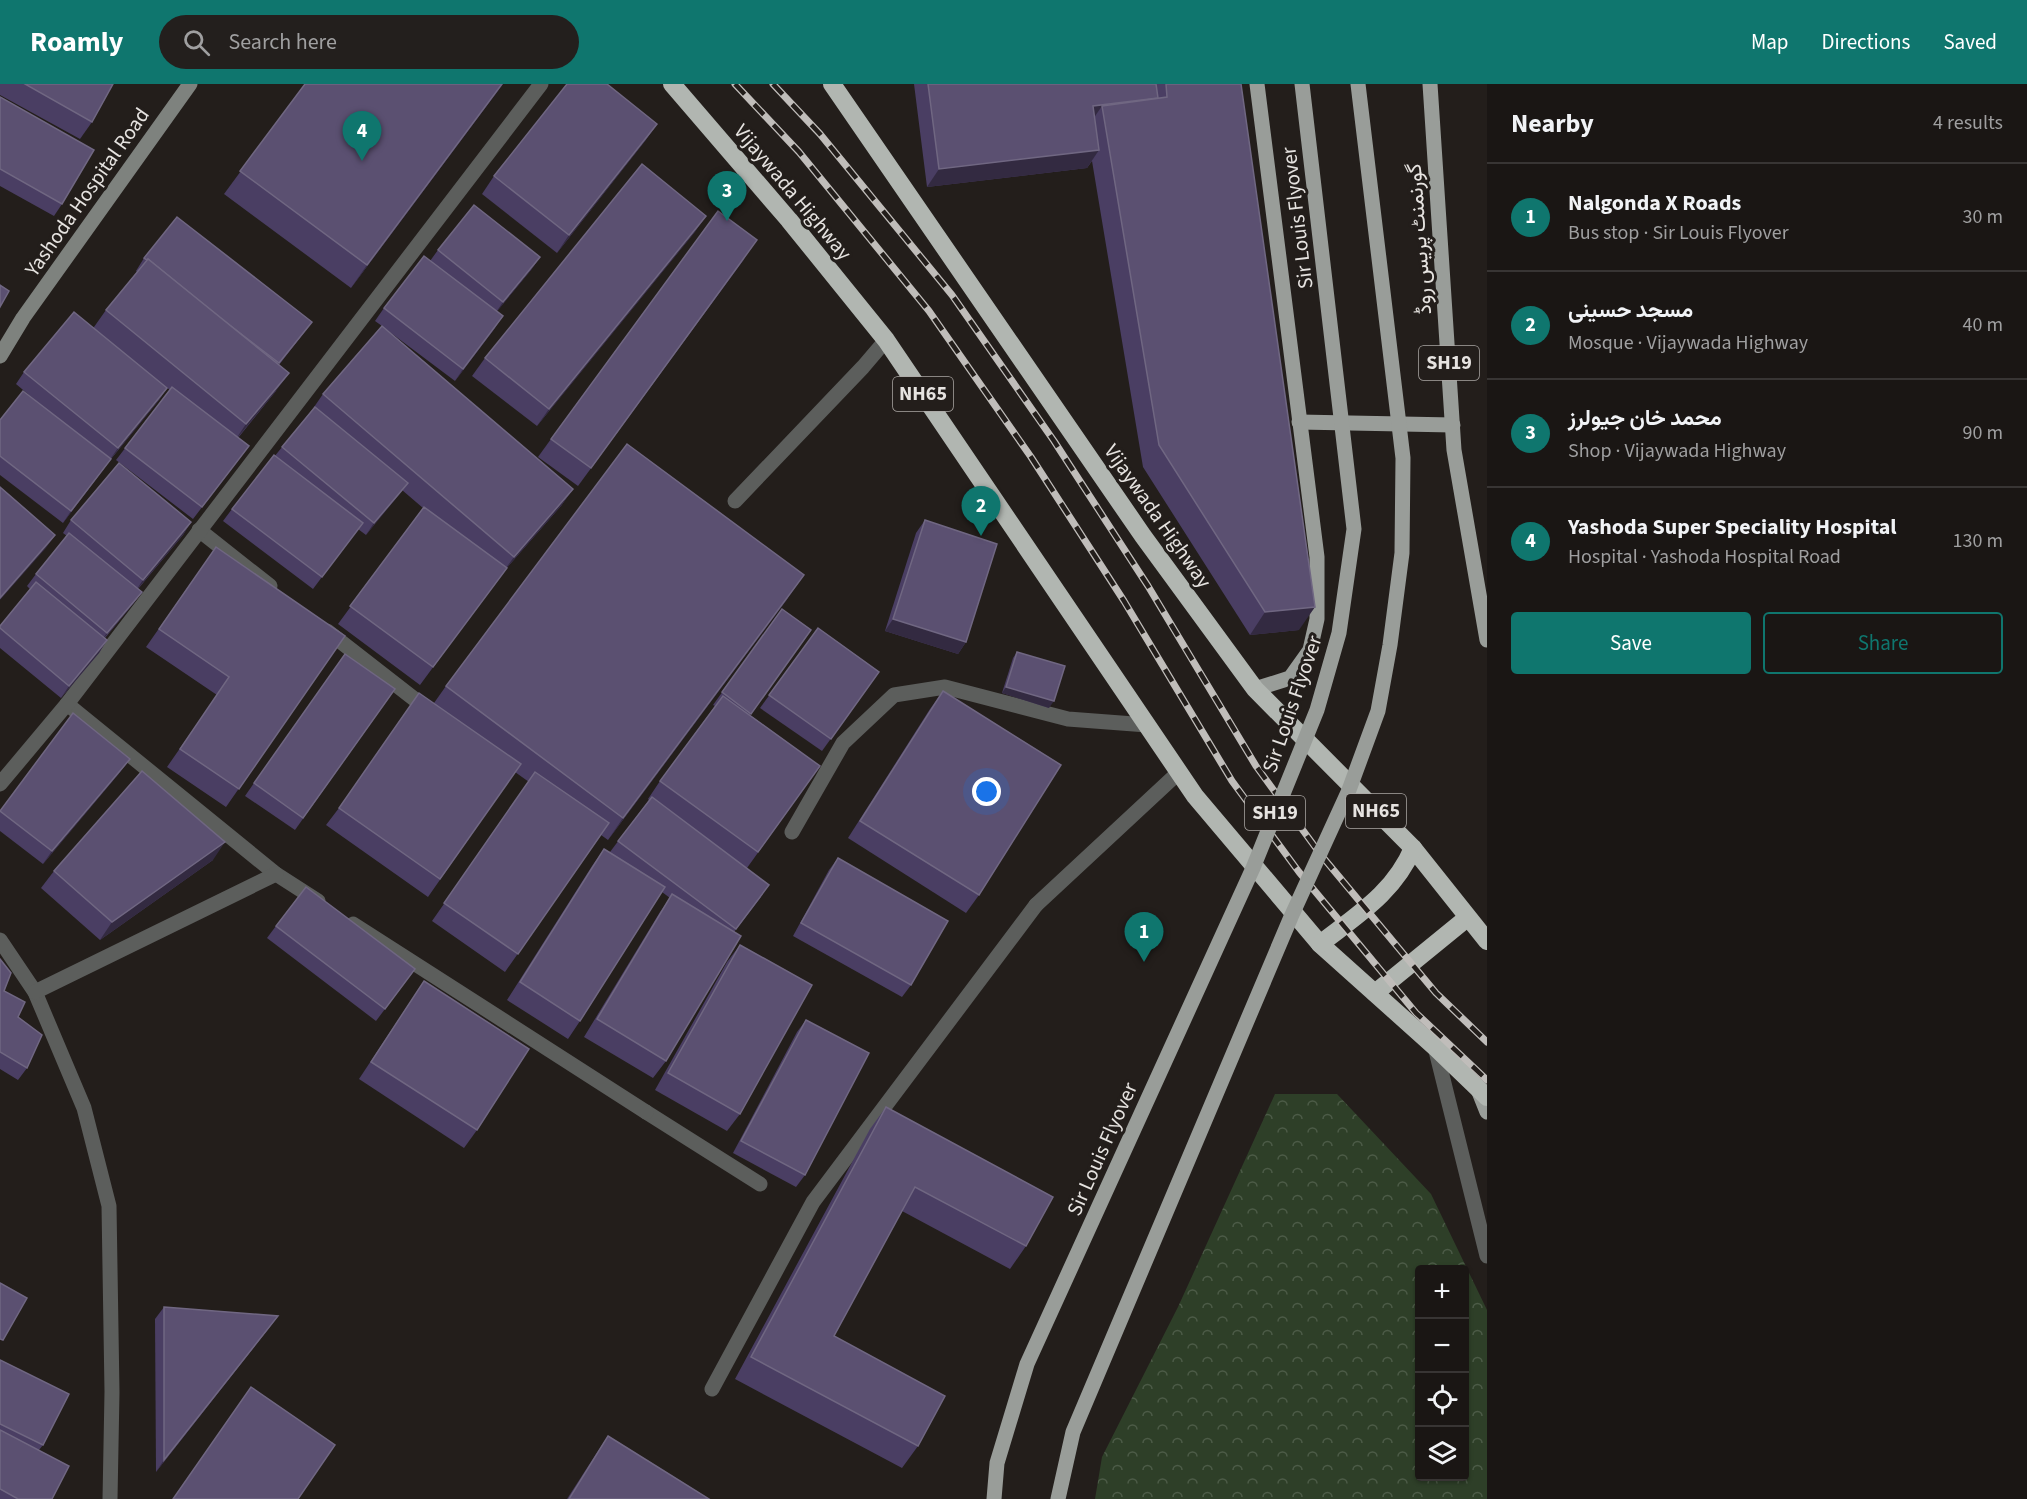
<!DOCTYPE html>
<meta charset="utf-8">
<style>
:root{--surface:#1a1614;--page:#231f1d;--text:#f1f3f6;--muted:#9f9fa0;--line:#383534;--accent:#0f766e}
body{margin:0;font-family:"Source Sans 3",Vazirmatn,sans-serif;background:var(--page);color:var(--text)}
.controls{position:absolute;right:18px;bottom:18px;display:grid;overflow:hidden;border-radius:6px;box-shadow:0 2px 4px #0004}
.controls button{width:54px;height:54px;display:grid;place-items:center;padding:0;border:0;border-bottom:2px solid var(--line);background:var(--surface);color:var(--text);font:30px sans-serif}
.you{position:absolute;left:987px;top:708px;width:21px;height:21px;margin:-15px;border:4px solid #fff;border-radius:50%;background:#1a73e8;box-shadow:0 0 0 9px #1a73e833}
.badge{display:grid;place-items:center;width:39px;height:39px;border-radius:50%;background:var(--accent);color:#fff;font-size:20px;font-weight:700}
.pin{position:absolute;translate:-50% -50px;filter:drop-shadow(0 2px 3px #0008)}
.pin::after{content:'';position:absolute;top:32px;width:21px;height:18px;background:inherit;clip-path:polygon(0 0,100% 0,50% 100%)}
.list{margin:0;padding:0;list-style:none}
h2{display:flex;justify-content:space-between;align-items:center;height:78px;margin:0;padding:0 24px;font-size:26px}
h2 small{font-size:20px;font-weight:400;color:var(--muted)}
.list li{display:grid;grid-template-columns:39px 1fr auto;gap:18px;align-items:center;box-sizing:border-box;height:108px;padding:0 24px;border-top:2px solid var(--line)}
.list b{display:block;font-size:22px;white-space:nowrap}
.list p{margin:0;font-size:20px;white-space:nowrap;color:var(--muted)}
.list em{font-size:20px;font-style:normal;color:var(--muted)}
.actions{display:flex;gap:12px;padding:18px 24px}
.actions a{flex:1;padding:14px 0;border:2px solid var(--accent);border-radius:6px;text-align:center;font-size:21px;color:var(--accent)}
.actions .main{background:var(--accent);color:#fff}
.icon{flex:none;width:33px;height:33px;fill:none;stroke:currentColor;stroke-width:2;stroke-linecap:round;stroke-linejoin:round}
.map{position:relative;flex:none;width:1487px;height:1415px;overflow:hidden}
header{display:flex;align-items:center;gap:36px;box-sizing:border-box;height:84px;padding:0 30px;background:var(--accent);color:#fff}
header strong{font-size:28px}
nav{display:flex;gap:33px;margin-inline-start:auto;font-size:21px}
.search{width:420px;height:54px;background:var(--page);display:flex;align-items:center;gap:15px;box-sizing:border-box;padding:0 21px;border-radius:33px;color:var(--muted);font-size:22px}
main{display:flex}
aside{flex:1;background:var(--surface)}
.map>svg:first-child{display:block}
.park{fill:url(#park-crowns);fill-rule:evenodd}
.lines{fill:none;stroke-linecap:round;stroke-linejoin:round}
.lane{stroke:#5c5e5c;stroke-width:15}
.street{stroke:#5c5e5c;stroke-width:15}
.secondary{stroke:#7e827e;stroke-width:15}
.primary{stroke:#999d99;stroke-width:15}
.highway{stroke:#b1b6b1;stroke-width:18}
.rail-casing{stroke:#c0bdba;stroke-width:7}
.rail{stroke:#231e1b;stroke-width:4.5;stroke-dasharray:14;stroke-linecap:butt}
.primary-bridge{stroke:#999d99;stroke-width:15}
.wall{fill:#4a3e63}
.shaded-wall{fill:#332a41}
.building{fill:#5b5071;stroke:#706782;stroke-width:1.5}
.labels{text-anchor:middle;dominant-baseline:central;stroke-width:6;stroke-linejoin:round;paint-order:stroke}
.shield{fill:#231e1b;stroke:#aca8a5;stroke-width:1.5}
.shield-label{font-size:20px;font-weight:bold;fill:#e6e3e0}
.street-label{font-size:21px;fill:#e6e3e0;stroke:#231e1b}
</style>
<header>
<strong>Roamly</strong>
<div class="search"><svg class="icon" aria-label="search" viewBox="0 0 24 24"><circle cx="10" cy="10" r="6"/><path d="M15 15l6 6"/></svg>Search here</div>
<nav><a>Map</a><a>Directions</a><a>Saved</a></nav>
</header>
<main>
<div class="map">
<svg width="1487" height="1415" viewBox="0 0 1487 1415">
<defs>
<pattern id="park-crowns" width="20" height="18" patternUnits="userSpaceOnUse" patternTransform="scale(1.5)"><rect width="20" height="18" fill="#2e3f28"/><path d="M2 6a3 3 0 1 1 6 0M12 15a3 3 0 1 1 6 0" fill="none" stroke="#4c5b47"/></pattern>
</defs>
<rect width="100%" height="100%" fill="#231e1b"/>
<!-- park -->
<path class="park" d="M 1275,1010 L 1337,1010 L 1431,1110 L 1487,1226 L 1487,1415 L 1095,1415 L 1102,1373 L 1178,1223 ZM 1420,1186 L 1464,1186 L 1464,1392 L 1420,1392 Z"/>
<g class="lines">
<!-- lane -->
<g class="lane">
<path d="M 735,417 L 863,283 L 886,256"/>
<path d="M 1435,963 L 1487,1172"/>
<path d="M 646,1028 L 760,1100"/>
<path d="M 712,1305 L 813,1118 L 1036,821"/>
</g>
<!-- street -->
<g class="street">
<path d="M 199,446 L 270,502"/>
<path d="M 327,547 L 431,628"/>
<path d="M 67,620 L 276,790 L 318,817"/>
<path d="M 0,700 L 67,620 L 541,0"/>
<path d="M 792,748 L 843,659 L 894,611 L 945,603 L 1068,635 L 1147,641"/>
<path d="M 1036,821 L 1178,689"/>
<path d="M 353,840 L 646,1028"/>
<path d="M 0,856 L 35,908 L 84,1024 L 109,1122 L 112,1308 L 110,1415"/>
<path d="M 35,908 L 276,790"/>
</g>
<!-- secondary -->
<path class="secondary" d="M 0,272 L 23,234 L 190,0"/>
<!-- primary -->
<g class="primary">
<path d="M 1430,0 L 1454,366 L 1487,556"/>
<path d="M 1299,338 L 1453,341"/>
<path d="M 1255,605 L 1290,594 L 1310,566 L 1317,535 L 1317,473 L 1257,0"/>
<path d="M 1477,1003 L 1487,1028"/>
</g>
<!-- highway -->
<g class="highway">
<path d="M 672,0 L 789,136 L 886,256 L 1195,712 L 1320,860 L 1435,963 L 1487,1013"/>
<path d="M 832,0 L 1143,452 L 1255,605 L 1413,764 L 1487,857"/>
<path d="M 1320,860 C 1357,831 1394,809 1413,764"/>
<path d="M 1375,909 L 1467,834"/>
</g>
<defs>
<g id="rail">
<path d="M 735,0 L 799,68 L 929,227 L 1031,373 L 1124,517 L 1232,697 L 1299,788 L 1416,929 L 1487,996"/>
<path d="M 773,0 L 820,50 L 952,211 L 1054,357 L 1148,502 L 1256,682 L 1321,771 L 1436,909 L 1487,958"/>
</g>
</defs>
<!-- rail casing -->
<use href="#rail" class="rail-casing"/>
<!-- rail -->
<use href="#rail" class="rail"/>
<!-- primary-bridge -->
<g class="primary-bridge">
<path d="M 994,1415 L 997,1379 L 1027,1280 L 1253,784 L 1317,626 L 1339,549 L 1354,445 L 1302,0"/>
<path d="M 1058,1415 L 1073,1348 L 1291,833 L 1349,706 L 1378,627 L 1390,561 L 1402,469 L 1403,374 L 1358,0"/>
</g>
</g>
<!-- wall -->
<g class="wall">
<path d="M 0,0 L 113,0 L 92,38 L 80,55 L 0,11 Z"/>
<path d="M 305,0 L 503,0 L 351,204 L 224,110 Z"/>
<path d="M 914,0 L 1241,0 L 1299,546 L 1250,551 L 1143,383 L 1092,77 L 1087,84 L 927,103 Z"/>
<path d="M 0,13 L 62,120 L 54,132 L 0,102 Z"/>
<path d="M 657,40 L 645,57 L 557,169 L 482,110 L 494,92 Z"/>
<path d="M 706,132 L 694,149 L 537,342 L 472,292 L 485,274 Z"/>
<path d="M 438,166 L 540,173 L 531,186 L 497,227 L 495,244 L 455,297 L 387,246 L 573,405 L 561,422 L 504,487 L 420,601 L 338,540 L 423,424 L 402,406 L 366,451 L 358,445 L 313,505 L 223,437 L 232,425 L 312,326 L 323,310 L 382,242 L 375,237 L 384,224 L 430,177 Z"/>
<path d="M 144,174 L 312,238 L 279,281 L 276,307 L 238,354 L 249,362 L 193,435 L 116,376 L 170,306 L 162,300 L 167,304 L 159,316 L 111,375 L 63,439 L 0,391 L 0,336 L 42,322 L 16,300 L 24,288 L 94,243 L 106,226 L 137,188 L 136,187 Z"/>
<path d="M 745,174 L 578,402 L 538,373 L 551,355 Z"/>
<path d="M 71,436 L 191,438 L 183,451 L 138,505 L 142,508 L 133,520 L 105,554 L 107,556 L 99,569 L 61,614 L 0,564 L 0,542 L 30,505 L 27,502 L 36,490 L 67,452 L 63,449 Z"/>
<path d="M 925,436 L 966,558 L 958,570 L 885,547 L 916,449 Z"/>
<path d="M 216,463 L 345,552 L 226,723 L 167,683 L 217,611 L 146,563 Z"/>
<path d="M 788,514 L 608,756 L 601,751 L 505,888 L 432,837 L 529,698 L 515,688 L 428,813 L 326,741 L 339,724 L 434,619 L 446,602 Z"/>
<path d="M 782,525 L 811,546 L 750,631 L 820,682 L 747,784 L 761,813 L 734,848 L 666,977 L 653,994 L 584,953 L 660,828 L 670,814 L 662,808 L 580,937 L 568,955 L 507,916 L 592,782 L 604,765 L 610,768 L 649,716 L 648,715 L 660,697 L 715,622 L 713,621 Z"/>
<path d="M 818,544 L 879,588 L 822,667 L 760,624 Z"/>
<path d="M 1017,568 L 1049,624 L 1002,609 L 1013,574 Z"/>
<path d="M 395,605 L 295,746 L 245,712 L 254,699 Z"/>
<path d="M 943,607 L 979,811 L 966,829 L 848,754 L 930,625 Z"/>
<path d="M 121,687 L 43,780 L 0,747 L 0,727 Z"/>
<path d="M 838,774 L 911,901 L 902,913 L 793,852 L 829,786 Z"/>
<path d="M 213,776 L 100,856 L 41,804 L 54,787 Z"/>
<path d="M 276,842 L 415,885 L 376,937 L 267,854 Z"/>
<path d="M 740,861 L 740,1030 L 727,1047 L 655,1006 L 727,878 Z"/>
<path d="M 0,875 L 4,907 L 18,933 L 27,984 L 18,996 L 0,985 Z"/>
<path d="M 424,897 L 477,1046 L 464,1064 L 359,995 Z"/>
<path d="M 806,936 L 805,1091 L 796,1103 L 733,1069 L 797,948 Z"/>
<path d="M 886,1023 L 1026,1162 L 1010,1185 L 902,1127 L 834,1252 L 918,1362 L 902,1384 L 735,1295 L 870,1045 Z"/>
<path d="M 164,1223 L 278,1232 L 269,1244 L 156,1388 L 155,1235 Z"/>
<path d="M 0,1276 L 43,1361 L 39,1366 L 52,1415 L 0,1415 Z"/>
<path d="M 608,1352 L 709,1415 L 567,1415 L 596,1370 Z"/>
</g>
<!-- shaded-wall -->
<g class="shaded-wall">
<path d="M 502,0 L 503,0 L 351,204 L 367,181 Z"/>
<path d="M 1158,14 L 1102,22 L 1091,38 L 1093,22 Z"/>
<path d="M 657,40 L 645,57 L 557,169 L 569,151 Z"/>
<path d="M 1099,66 L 1087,84 L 927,103 L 939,85 Z"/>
<path d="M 706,132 L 694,149 L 537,342 L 549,325 Z"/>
<path d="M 540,173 L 531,186 L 495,230 L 503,218 Z"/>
<path d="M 503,232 L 495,244 L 455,297 L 463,285 Z"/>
<path d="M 312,238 L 303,250 L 270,291 L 279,279 Z"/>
<path d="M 289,289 L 276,307 L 234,358 L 246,340 Z"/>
<path d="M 167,304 L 159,316 L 109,377 L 118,364 Z"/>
<path d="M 111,375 L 63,439 L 71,427 Z"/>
<path d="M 408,399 L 399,411 L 366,451 L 374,439 Z"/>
<path d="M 573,405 L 561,422 L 504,487 L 420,601 L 514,473 Z"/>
<path d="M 191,438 L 183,451 L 135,508 L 143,496 Z"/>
<path d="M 55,451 L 46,464 L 0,516 L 0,514 Z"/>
<path d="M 804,491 L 788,514 L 608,756 L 623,734 Z"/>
<path d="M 142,508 L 133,520 L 98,561 L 107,549 Z"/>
<path d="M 1315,523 L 1299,546 L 1250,551 L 1265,528 Z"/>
<path d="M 893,535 L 966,558 L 958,570 L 885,547 Z"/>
<path d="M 107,556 L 99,569 L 61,614 L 69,602 Z"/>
<path d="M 1006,603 L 1054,617 L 1049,624 L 1002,609 Z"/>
<path d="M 130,675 L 121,687 L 43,780 L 52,767 Z"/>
<path d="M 225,758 L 213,776 L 100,856 L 112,838 Z"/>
<path d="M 278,1232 L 269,1244 L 156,1388 L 164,1376 Z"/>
</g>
<!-- building -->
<g class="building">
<path d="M 25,0 L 113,0 L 92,38 Z"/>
<path d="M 305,0 L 502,0 L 367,181 L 240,87 Z"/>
<path d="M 567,0 L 607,0 L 657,40 L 569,151 L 494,92 Z"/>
<path d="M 928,0 L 1156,0 L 1158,14 L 1093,22 L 1099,66 L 939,85 Z"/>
<path d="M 1166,0 L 1241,0 L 1315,523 L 1265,528 L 1159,361 L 1102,22 L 1167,13 Z"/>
<path d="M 0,13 L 94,66 L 62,120 L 0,85 Z"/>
<path d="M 642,80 L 706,132 L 549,325 L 485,274 Z"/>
<path d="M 474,121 L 540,173 L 503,218 L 438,166 Z"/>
<path d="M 718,127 L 757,156 L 591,384 L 551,355 Z"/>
<path d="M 177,133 L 312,238 L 279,279 L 219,233 L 148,175 L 147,176 L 144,174 Z"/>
<path d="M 424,172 L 503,232 L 463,285 L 384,224 Z"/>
<path d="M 148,175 L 289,289 L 246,340 L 106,226 Z"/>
<path d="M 0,201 L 9,207 L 0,223 Z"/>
<path d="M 74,228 L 167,304 L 118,364 L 24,288 Z"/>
<path d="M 382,242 L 573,405 L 514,473 L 323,310 Z"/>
<path d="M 172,303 L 249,362 L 202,423 L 125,364 Z"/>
<path d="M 23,307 L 111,375 L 71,427 L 0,372 L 0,336 Z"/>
<path d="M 315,323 L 408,399 L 374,439 L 282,363 Z"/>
<path d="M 627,360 L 804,491 L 623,734 L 446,602 Z"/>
<path d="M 274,371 L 363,439 L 322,493 L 232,425 Z"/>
<path d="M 119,379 L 191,438 L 143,496 L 71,436 Z"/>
<path d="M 0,403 L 55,451 L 0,514 Z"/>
<path d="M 424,423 L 507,484 L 433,583 L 350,522 Z"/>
<path d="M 925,436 L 997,460 L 966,558 L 893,535 Z"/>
<path d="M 69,449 L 142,508 L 107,549 L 36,490 Z"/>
<path d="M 216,463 L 345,552 L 239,705 L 180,665 L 229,593 L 159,545 Z"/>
<path d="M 36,498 L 107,556 L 69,602 L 0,544 L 0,542 Z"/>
<path d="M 782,525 L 811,546 L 751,630 L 722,608 Z"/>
<path d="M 818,544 L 879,588 L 831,655 L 769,611 Z"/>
<path d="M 1017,568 L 1065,582 L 1054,617 L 1006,603 Z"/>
<path d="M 345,570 L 395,605 L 303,734 L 254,699 Z"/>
<path d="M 943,607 L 1061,681 L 979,811 L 860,737 Z"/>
<path d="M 419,609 L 521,680 L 440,795 L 339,724 Z"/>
<path d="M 723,612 L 820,682 L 758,768 L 660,697 Z"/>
<path d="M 73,629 L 130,675 L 52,767 L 0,727 Z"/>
<path d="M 142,687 L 225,758 L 112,838 L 54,787 Z"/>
<path d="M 535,688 L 609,739 L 518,870 L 444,819 Z"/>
<path d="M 652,713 L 769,801 L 736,845 L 618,757 Z"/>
<path d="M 604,765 L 665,803 L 580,937 L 520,898 Z"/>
<path d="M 838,774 L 948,837 L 911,901 L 801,839 Z"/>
<path d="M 306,803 L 415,885 L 385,925 L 276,842 Z"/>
<path d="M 672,810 L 741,852 L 666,977 L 597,935 Z"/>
<path d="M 740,861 L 812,901 L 740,1030 L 668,989 Z"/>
<path d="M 0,875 L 11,889 L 4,907 L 25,918 L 18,933 L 42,951 L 27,984 L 0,968 Z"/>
<path d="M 424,897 L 529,965 L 477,1046 L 371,978 Z"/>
<path d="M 806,936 L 869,969 L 805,1091 L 741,1057 Z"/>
<path d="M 886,1023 L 1053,1113 L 1026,1162 L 915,1103 L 834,1252 L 945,1312 L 918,1362 L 751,1273 Z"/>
<path d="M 0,1199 L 27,1214 L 3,1256 L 0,1255 Z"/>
<path d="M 164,1223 L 278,1232 L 164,1376 Z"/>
<path d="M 0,1276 L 69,1310 L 43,1361 L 0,1340 Z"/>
<path d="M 251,1303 L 335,1361 L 298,1415 L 173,1415 Z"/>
<path d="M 0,1346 L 69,1382 L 52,1415 L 18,1415 L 0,1405 Z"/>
<path d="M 608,1352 L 709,1415 L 569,1415 Z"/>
</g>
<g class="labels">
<!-- shield labels -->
<g class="shield">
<rect x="1419" y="262" width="60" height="34" rx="4.5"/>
<rect x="893" y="293" width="60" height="34" rx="4.5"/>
<rect x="1346" y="710" width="60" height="34" rx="4.5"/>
<rect x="1245" y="712" width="60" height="34" rx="4.5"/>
</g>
<g class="shield-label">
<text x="1449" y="279">SH19</text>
<text x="923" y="310">NH65</text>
<text x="1376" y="727">NH65</text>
<text x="1275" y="729">SH19</text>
</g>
<!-- street labels -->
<g class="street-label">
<text transform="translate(87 108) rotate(-55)">Yashoda Hospital Road</text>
<text transform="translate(793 108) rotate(50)">Vijaywada Highway</text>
<text transform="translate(1297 134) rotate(-97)">Sir Louis Flyover</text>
<text transform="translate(1419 155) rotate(-94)">گورنمنٹ پریس روڈ</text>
<text transform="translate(1158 432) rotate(55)">Vijaywada Highway</text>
<text transform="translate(1292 620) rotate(-71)">Sir Louis Flyover</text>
<text transform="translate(1102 1065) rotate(-66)">Sir Louis Flyover</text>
</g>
</g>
</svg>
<div class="controls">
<button>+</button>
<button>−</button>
<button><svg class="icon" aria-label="locate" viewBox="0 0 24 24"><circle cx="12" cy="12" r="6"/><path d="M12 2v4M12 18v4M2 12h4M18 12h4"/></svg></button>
<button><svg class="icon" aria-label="layers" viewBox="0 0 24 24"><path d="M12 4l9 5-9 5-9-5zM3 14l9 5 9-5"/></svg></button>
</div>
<div class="you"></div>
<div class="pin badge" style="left:1144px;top:878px">1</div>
<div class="pin badge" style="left:981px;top:452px">2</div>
<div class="pin badge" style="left:727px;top:137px">3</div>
<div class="pin badge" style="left:362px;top:77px">4</div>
</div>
<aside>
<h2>Nearby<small>4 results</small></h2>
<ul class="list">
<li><span class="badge">1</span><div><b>Nalgonda X Roads</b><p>Bus stop · Sir Louis Flyover</p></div><em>30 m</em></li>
<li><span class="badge">2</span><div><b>مسجد حسینی</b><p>Mosque · Vijaywada Highway</p></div><em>40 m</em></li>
<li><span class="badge">3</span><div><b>محمد خان جیولرز</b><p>Shop · Vijaywada Highway</p></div><em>90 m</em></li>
<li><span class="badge">4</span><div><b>Yashoda Super Speciality Hospital</b><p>Hospital · Yashoda Hospital Road</p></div><em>130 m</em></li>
</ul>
<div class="actions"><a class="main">Save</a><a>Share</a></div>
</aside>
</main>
